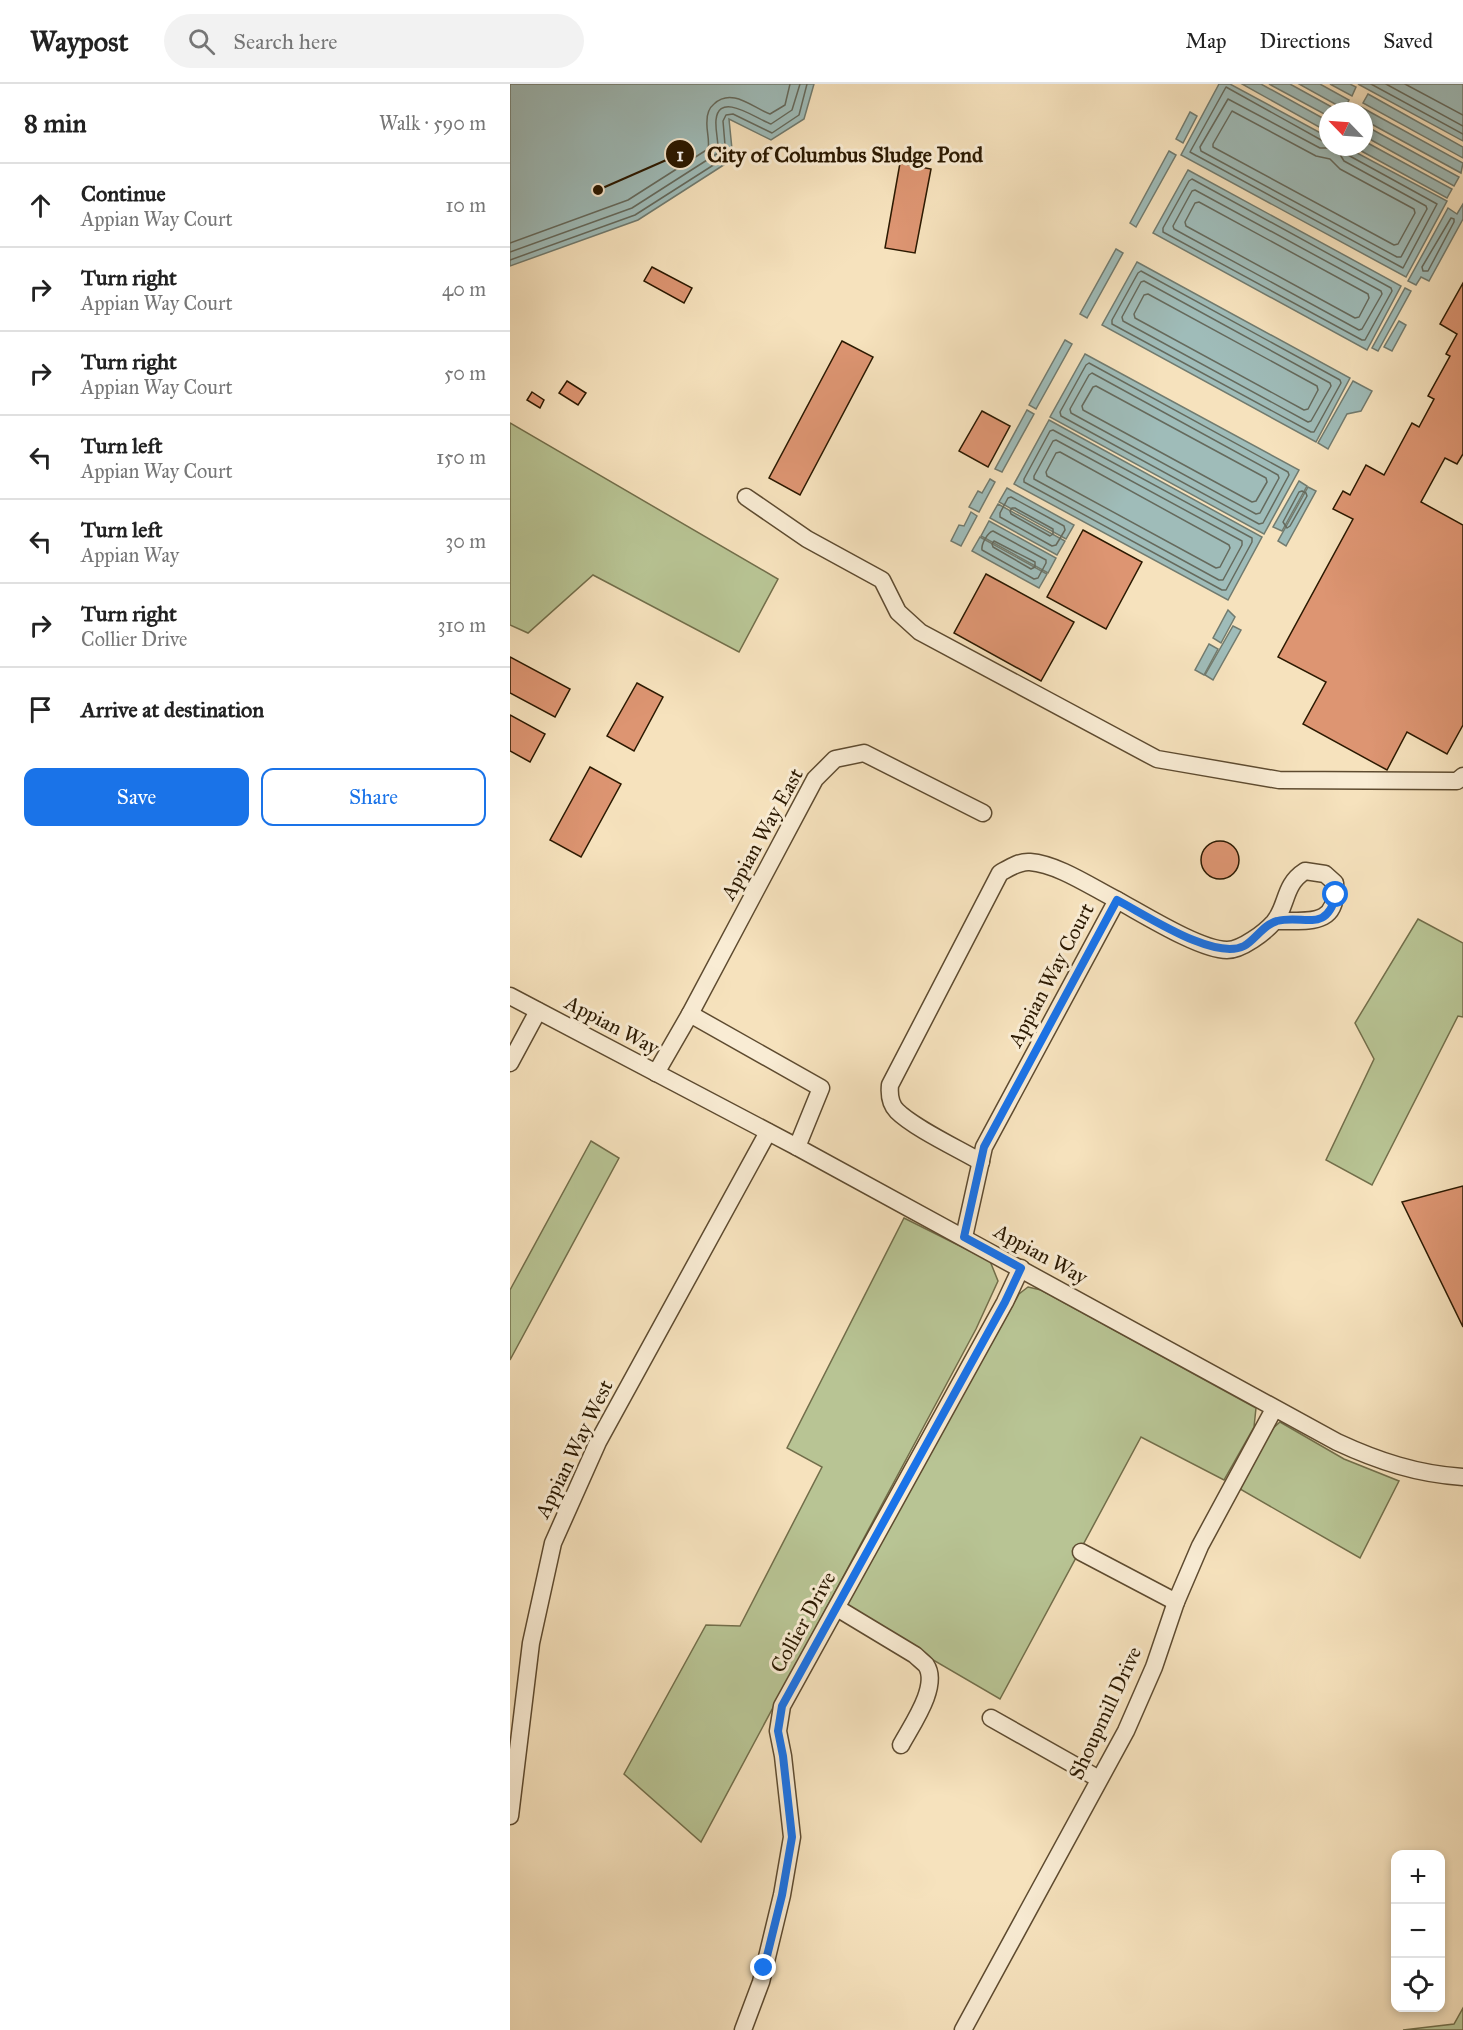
<!DOCTYPE html>
<meta charset="utf-8">
<style>
:root{--surface:#fff;--page:#f2f2f2;--text:#222;--muted:#767676;--line:#e0e0e0;--accent:#1a73e8}
body{margin:0;font-family:"IM FELL Great Primer",serif;background:var(--page);color:var(--text)}
.controls{position:absolute;right:18px;bottom:18px;display:grid;overflow:hidden;border-radius:12px;box-shadow:0 3px 9px #0003}
.controls button{width:54px;height:54px;display:grid;place-items:center;padding:0;border:0;border-bottom:2px solid var(--line);background:var(--surface);color:var(--text);font:30px sans-serif}
.compass{position:absolute;left:809px;top:18px;width:54px;height:54px;border-radius:50%;background:var(--surface);box-shadow:0 3px 9px #0003;rotate:295deg}
.stop{position:absolute;width:18px;height:18px;margin:-14px;border:4px solid #1a73e8;border-radius:50%;background:#fff}
.stop.end{background:#1a73e8;border-color:#fff;box-shadow:0 2px 6px #0008}
.list{margin:0;padding:0;list-style:none}
h2{display:flex;justify-content:space-between;align-items:center;height:78px;margin:0;padding:0 24px;font-size:26px}
h2 small{font-size:20px;font-weight:400;color:var(--muted)}
.list li{display:grid;grid-template-columns:39px 1fr auto;gap:18px;align-items:center;box-sizing:border-box;height:84px;padding:0 24px;border-top:2px solid var(--line)}
.list b{display:block;font-size:22px;white-space:nowrap}
.list p{margin:0;font-size:20px;white-space:nowrap;color:var(--muted)}
.list em{font-size:20px;font-style:normal;color:var(--muted)}
.actions{display:flex;gap:12px;padding:18px 24px}
.actions a{flex:1;padding:14px 0;border:2px solid var(--accent);border-radius:12px;text-align:center;font-size:21px;color:var(--accent)}
.actions .main{background:var(--accent);color:#fff}
.icon{flex:none;width:33px;height:33px;fill:none;stroke:currentColor;stroke-width:2;stroke-linecap:round;stroke-linejoin:round}
.map{position:relative;flex:none;width:953px;height:1946px;overflow:hidden}
header{display:flex;align-items:center;gap:36px;box-sizing:border-box;height:84px;padding:0 30px;background:var(--surface);border-bottom:2px solid var(--line)}
header strong{font-size:28px}
nav{display:flex;gap:33px;margin-inline-start:auto;font-size:21px}
.search{width:420px;height:54px;background:var(--page);display:flex;align-items:center;gap:15px;box-sizing:border-box;padding:0 21px;border-radius:33px;color:var(--muted);font-size:22px}
main{display:flex}
aside{flex:1;background:var(--surface)}
.map>svg:first-child{display:block}
.green{fill:#b8c494;stroke:#726e4a;stroke-width:1.5}
.water{fill:#9fbcb9;stroke:#717b6f;stroke-width:1.5}
.lines{fill:none;stroke-linecap:round;stroke-linejoin:round}
.shore{stroke:#656a5d;stroke-width:1.5}
.building{fill:#dd9572;stroke:#2b1901;stroke-width:1.5}
.minor-casing{stroke:#5e4b30;stroke-width:19}
.minor{stroke:#f9ecd4;stroke-width:16}
.route{stroke:#1a73e8;stroke-width:8}
.labels{text-anchor:middle;dominant-baseline:central;stroke-width:6;stroke-linejoin:round;paint-order:stroke}
.street-label{font-size:21px;fill:#2b1901;stroke:#f9ecd4}
.leader{fill:none;stroke:#2b1901;stroke-width:2}
.callout-dot{fill:#2b1901;stroke:#f9ecd4;stroke-width:2}
.mark-label{font-size:18px;text-anchor:middle;font-weight:bold;fill:#fff}
.callout-label{font-size:22px;text-anchor:middle;font-weight:bold;fill:#2b1901;stroke:#f9ecd4;stroke-width:6;stroke-linejoin:round;paint-order:stroke}
</style>
<header>
<strong>Waypost</strong>
<div class="search"><svg class="icon" aria-label="search" viewBox="0 0 24 24"><circle cx="10" cy="10" r="6"/><path d="M15 15l6 6"/></svg>Search here</div>
<nav><a>Map</a><a>Directions</a><a>Saved</a></nav>
</header>
<main>
<aside>
<h2>8 min<small>Walk · 590 m</small></h2>
<ul class="list">
<li><svg class="icon" aria-label="ahead" viewBox="0 0 24 24"><path d="M12 20V5M6 11l6-6 6 6"/></svg><div><b>Continue</b><p>Appian Way Court</p></div><em>10 m</em></li>
<li><svg class="icon" aria-label="right" viewBox="0 0 24 24"><path d="M7 20v-9h11M14 6l5 5-5 5"/></svg><div><b>Turn right</b><p>Appian Way Court</p></div><em>40 m</em></li>
<li><svg class="icon" aria-label="right" viewBox="0 0 24 24"><path d="M7 20v-9h11M14 6l5 5-5 5"/></svg><div><b>Turn right</b><p>Appian Way Court</p></div><em>50 m</em></li>
<li><svg class="icon" aria-label="left" viewBox="0 0 24 24"><path d="M17 20v-9H6M10 6l-5 5 5 5"/></svg><div><b>Turn left</b><p>Appian Way Court</p></div><em>150 m</em></li>
<li><svg class="icon" aria-label="left" viewBox="0 0 24 24"><path d="M17 20v-9H6M10 6l-5 5 5 5"/></svg><div><b>Turn left</b><p>Appian Way</p></div><em>30 m</em></li>
<li><svg class="icon" aria-label="right" viewBox="0 0 24 24"><path d="M7 20v-9h11M14 6l5 5-5 5"/></svg><div><b>Turn right</b><p>Collier Drive</p></div><em>310 m</em></li>
<li><svg class="icon" aria-label="arrive" viewBox="0 0 24 24"><path d="M6 21V4h12l-3 4 3 4H6"/></svg><div><b>Arrive at destination</b></div></li>
</ul>
<div class="actions"><a class="main">Save</a><a>Share</a></div>
</aside>
<div class="map">
<svg width="953" height="1946" viewBox="0 0 953 1946">
<rect width="100%" height="100%" fill="#f6e2bd"/>
<filter id="stains"><feTurbulence type="fractalNoise" baseFrequency=".00333" numOctaves="4"/><feColorMatrix values="0 0 0 0 .2 0 0 0 0 .09 0 0 0 0 .02 0 0 0 .5 -.17"/></filter>
<radialGradient id="worn" r=".72"><stop offset=".6" stop-color="#630" stop-opacity="0"/><stop offset="1" stop-color="#630" stop-opacity=".3"/></radialGradient>
<!-- green -->
<g class="green">
<path d="M 0,339 L 268,495 L 229,568 L 83,491 L 18,549 L 0,541 Z"/>
<path d="M 908,835 L 953,859 L 953,933 L 948,932 L 862,1101 L 816,1076 L 864,975 L 845,939 Z"/>
<path d="M 81,1057 L 109,1074 L 0,1276 L 0,1206 Z"/>
<path d="M 394,1134 L 480,1177 L 488,1197 L 466,1245 L 191,1758 L 114,1690 L 196,1541 L 230,1542 L 312,1383 L 277,1364 Z"/>
<path d="M 518,1203 L 531,1206 L 746,1324 L 744,1343 L 714,1396 L 631,1353 L 490,1615 L 334,1524 L 509,1210 Z"/>
<path d="M 770,1338 L 834,1375 L 889,1397 L 850,1474 L 730,1405 L 761,1346 Z"/>
<path d="M 953,1924 L 953,1946 L 893,1946 L 944,1940 Z"/>
</g>
<!-- water -->
<g class="water">
<path d="M 0,0 L 304,0 L 294,35 L 261,56 L 219,35 L 223,75 L 128,136 L 0,182 Z"/>
<path d="M 709,0 L 720,0 L 818,53 L 818,63 L 836,63 L 937,117 L 896,193 L 671,71 Z"/>
<path d="M 732,0 L 751,0 L 818,37 L 818,48 Z"/>
<path d="M 759,0 L 780,0 L 829,27 L 818,27 L 818,32 Z"/>
<path d="M 789,0 L 810,0 L 839,16 L 834,25 Z"/>
<path d="M 820,0 L 840,0 L 846,3 L 842,12 Z"/>
<path d="M 848,0 L 953,0 L 953,57 Z"/>
<path d="M 858,10 L 953,63 L 953,74 L 853,19 Z"/>
<path d="M 851,23 L 953,79 L 951,89 L 854,36 L 854,27 L 848,27 Z"/>
<path d="M 680,28 L 687,32 L 673,59 L 666,55 Z"/>
<path d="M 854,41 L 949,93 L 944,102 L 854,52 Z"/>
<path d="M 854,57 L 942,105 L 937,114 L 844,63 L 854,63 Z"/>
<path d="M 659,67 L 666,71 L 626,143 L 620,139 Z"/>
<path d="M 678,86 L 891,202 L 857,266 L 643,149 Z"/>
<path d="M 953,120 L 953,135 L 919,197 L 911,193 L 906,201 L 898,197 L 938,124 L 947,130 Z"/>
<path d="M 606,165 L 613,169 L 577,234 L 570,230 Z"/>
<path d="M 627,178 L 840,294 L 806,358 L 592,241 Z"/>
<path d="M 895,204 L 901,207 L 868,267 L 862,264 Z"/>
<path d="M 889,237 L 896,241 L 882,267 L 874,263 Z"/>
<path d="M 555,256 L 562,260 L 526,325 L 519,321 Z"/>
<path d="M 575,270 L 789,386 L 754,450 L 540,333 Z"/>
<path d="M 843,297 L 862,307 L 851,327 L 837,330 L 818,365 L 808,359 Z"/>
<path d="M 517,326 L 524,330 L 492,388 L 485,385 Z"/>
<path d="M 539,336 L 752,453 L 718,516 L 504,400 Z"/>
<path d="M 480,395 L 485,398 L 469,428 L 459,423 L 468,407 L 472,409 Z"/>
<path d="M 789,397 L 797,402 L 772,447 L 763,443 Z"/>
<path d="M 798,403 L 806,407 L 776,462 L 768,457 Z"/>
<path d="M 497,404 L 564,441 L 556,455 L 489,418 Z"/>
<path d="M 488,420 L 555,457 L 547,471 L 480,434 Z"/>
<path d="M 461,428 L 467,432 L 451,462 L 441,457 L 449,441 L 454,442 Z"/>
<path d="M 479,437 L 546,474 L 538,489 L 471,452 Z"/>
<path d="M 470,453 L 537,490 L 529,504 L 462,467 Z"/>
<path d="M 718,526 L 725,533 L 711,559 L 703,554 Z"/>
<path d="M 723,542 L 731,546 L 703,596 L 695,591 Z"/>
<path d="M 699,560 L 708,565 L 694,591 L 685,586 Z"/>
</g>
<g class="lines">
<!-- shore -->
<g class="shore">
<path d="M 861,0 L 953,50"/>
<path d="M 876,0 L 953,42"/>
<path d="M 895,0 L 953,31"/>
<path d="M 718,15 L 810,64 L 826,64 L 834,77 L 916,122 L 917,125 L 891,173 L 887,173 L 691,67 L 690,63 Z"/>
<path d="M 722,27 L 806,72 L 820,75 L 830,85 L 904,125 L 905,129 L 888,160 L 884,161 L 703,63 L 703,60 Z"/>
<path d="M 818,58 L 813,57 L 716,3 L 680,68 L 893,184 L 927,120 L 838,71 L 835,63"/>
<path d="M 682,95 L 881,204 L 882,207 L 855,256 L 852,256 L 653,148 L 653,144 L 679,97 Z"/>
<path d="M 685,106 L 871,207 L 872,210 L 852,245 L 849,246 L 664,145 L 663,142 L 682,107 Z"/>
<path d="M 689,118 L 858,210 L 859,214 L 849,233 L 845,234 L 676,142 L 675,138 L 685,119 Z"/>
<path d="M 941,134 L 944,135 L 944,138 L 918,187 L 913,187 L 912,183 Z"/>
<path d="M 0,159 L 118,116 L 198,65 C 200,56 196,46 197,37 C 197,31 199,24 204,20 C 222,3 243,24 260,30 L 275,21 L 280,0"/>
<path d="M 0,168 L 122,124 L 208,69 C 209,58 205,47 206,36 C 209,6 248,36 261,40 L 282,26 L 290,0"/>
<path d="M 0,176 L 125,131 L 216,73 L 213,37 L 216,31 L 223,30 L 262,49 L 289,31 L 297,0"/>
<path d="M 631,187 L 830,296 L 831,299 L 804,348 L 801,348 L 602,240 L 602,236 L 628,189 Z"/>
<path d="M 634,197 L 820,299 L 821,302 L 801,337 L 798,338 L 613,237 L 612,233 L 631,198 Z"/>
<path d="M 638,210 L 807,302 L 808,306 L 798,325 L 794,326 L 625,234 L 624,230 L 634,211 Z"/>
<path d="M 579,279 L 778,388 L 779,391 L 753,439 L 749,440 L 551,332 L 550,328 L 576,281 Z"/>
<path d="M 582,289 L 768,391 L 769,394 L 750,429 L 746,430 L 561,329 L 560,325 L 579,291 Z"/>
<path d="M 586,302 L 756,394 L 757,398 L 746,417 L 742,418 L 573,326 L 572,322 L 583,303 Z"/>
<path d="M 543,346 L 742,454 L 742,458 L 716,506 L 712,506 L 514,398 L 514,395 L 540,347 Z"/>
<path d="M 546,356 L 732,457 L 732,461 L 713,496 L 709,496 L 524,395 L 524,392 L 543,357 Z"/>
<path d="M 550,368 L 719,461 L 720,464 L 710,483 L 706,484 L 537,392 L 536,388 L 546,369 Z"/>
<path d="M 792,407 L 796,409 L 797,412 L 780,442 L 777,444 L 773,438 L 789,408 Z"/>
<path d="M 501,413 L 554,442 L 555,446 L 546,461 L 542,462 L 490,433 L 490,429 L 498,414 Z"/>
<path d="M 502,424 L 505,424 L 543,445 L 543,450 L 540,452 L 501,430 L 500,427 Z"/>
<path d="M 483,447 L 536,476 L 536,479 L 528,494 L 524,495 L 472,466 C 471,460 478,448 483,447 Z"/>
<path d="M 484,457 L 525,478 L 525,483 L 521,485 L 483,463 L 482,460 Z"/>
</g>
</g>
<!-- building -->
<g class="building">
<path d="M 390,79 L 421,85 L 405,169 L 375,164 Z"/>
<path d="M 142,183 L 182,204 L 174,219 L 134,197 Z"/>
<path d="M 953,199 L 953,370 L 947,380 L 935,374 L 911,418 L 953,441 L 953,641 L 937,670 L 897,648 L 877,686 L 793,640 L 816,598 L 768,573 L 843,435 L 823,425 L 833,407 L 840,411 L 856,381 L 874,391 L 902,339 L 909,343 L 924,315 L 918,312 L 940,272 L 936,270 L 947,250 L 930,240 Z"/>
<path d="M 332,257 L 363,273 L 290,411 L 259,394 Z"/>
<path d="M 57,297 L 76,309 L 68,321 L 49,309 Z"/>
<path d="M 22,308 L 34,316 L 30,324 L 17,316 Z"/>
<path d="M 472,327 L 500,342 L 478,383 L 449,367 Z"/>
<path d="M 573,446 L 632,478 L 596,545 L 537,513 Z"/>
<path d="M 476,490 L 564,538 L 531,597 L 444,549 Z"/>
<path d="M 0,573 L 60,605 L 45,633 L 0,609 Z"/>
<path d="M 127,599 L 153,613 L 124,667 L 97,652 Z"/>
<path d="M 0,631 L 35,650 L 20,678 L 0,667 Z"/>
<path d="M 80,683 L 111,700 L 71,773 L 40,756 Z"/>
<circle cx="710" cy="776" r="19"/>
<path d="M 953,1102 L 953,1243 L 892,1118 Z"/>
</g>
<g class="lines">
<defs>
<g id="minor">
<path d="M 236,413 L 297,455 L 372,496 L 388,528 L 410,548 L 647,675 L 769,696 L 947,697 L 953,692"/>
<path d="M 0,912 L 287,1063 L 827,1358 C 868,1377 907,1390 953,1393"/>
<path d="M 180,930 L 311,1004 L 287,1063"/>
<path d="M 0,979 L 28,927"/>
<path d="M 146,989 L 180,930 L 305,695 L 325,675 L 354,669 L 473,729"/>
<path d="M 471,1078 C 449,1065 404,1044 387,1027 C 380,1020 379,1011 380,1001 L 490,789 C 499,784 509,777 520,778 C 548,780 583,804 607,816"/>
<path d="M 454,1153 L 474,1063 L 607,816 C 633,830 690,866 717,866 C 732,866 755,848 764,838 C 778,821 773,801 795,787 L 815,790 L 825,799 C 829,844 797,836 765,837"/>
<path d="M 571,1468 L 666,1518"/>
<path d="M 327,1524 L 405,1571 C 408,1574 413,1578 416,1581 C 430,1602 401,1642 391,1661"/>
<path d="M 481,1634 L 589,1695"/>
<path d="M 0,1732 L 21,1559 L 43,1459 L 88,1358 L 258,1048"/>
<path d="M 233,1946 L 251,1898 L 272,1811 L 282,1753 L 273,1672 L 268,1647 L 272,1622 L 495,1218 L 511,1184"/>
<path d="M 453,1946 L 616,1647 L 644,1583 L 666,1518 L 690,1462 L 764,1325"/>
</g>
</defs>
<!-- minor casing -->
<use href="#minor" class="minor-casing"/>
<!-- minor -->
<use href="#minor" class="minor"/>
</g>
<g class="lines">
<!-- route -->
<path class="route" d="M 254,1884 L 272,1811 L 282,1753 L 273,1672 L 268,1647 L 272,1622 L 495,1218 L 511,1184 L 454,1153 L 474,1063 L 607,816 C 636,831 704,877 734,862 C 745,856 754,840 767,837 C 794,830 816,850 826,811"/>
</g>
<g class="labels">
<!-- street labels -->
<g class="street-label">
<text transform="translate(252 750) rotate(-61)">Appian Way East</text>
<text transform="translate(541 891) rotate(-62)">Appian Way Court</text>
<text transform="translate(102 941) rotate(28)">Appian Way</text>
<text transform="translate(531 1170) rotate(29)">Appian Way</text>
<text transform="translate(64 1365) rotate(-64)">Appian Way West</text>
<text transform="translate(293 1538) rotate(-61)">Collier Drive</text>
<text transform="translate(595 1629) rotate(-65)">Shoupmill Drive</text>
</g>
</g>
<!-- callouts -->
<path class="leader" d="M88 106L170 70"/>
<g class="callout-dot">
<circle cx="88" cy="106" r="6"/>
<circle cx="170" cy="70" r="15"/>
</g>
<g class="mark-label">
<text x="170" y="77">1</text>
</g>
<g class="callout-label">
<text x="335" y="78">City of Columbus Sludge Pond</text>
</g>
<rect width="100%" height="100%" filter="url(#stains)"/>
<rect width="100%" height="100%" fill="url(#worn)"/>
</svg>
<div class="controls">
<button>+</button>
<button>−</button>
<button><svg class="icon" aria-label="locate" viewBox="0 0 24 24"><circle cx="12" cy="12" r="6"/><path d="M12 2v4M12 18v4M2 12h4M18 12h4"/></svg></button>
</div>
<svg class="compass" viewBox="-18 -18 36 36"><path d="M0-13l5 13h-10z" fill="#e53935"/><path d="M0 13l5-13h-10z" fill="#767676"/></svg>
<div class="stop" style="left:826px;top:811px"></div>
<div class="stop end" style="left:254px;top:1884px"></div>
</div>
</main>
